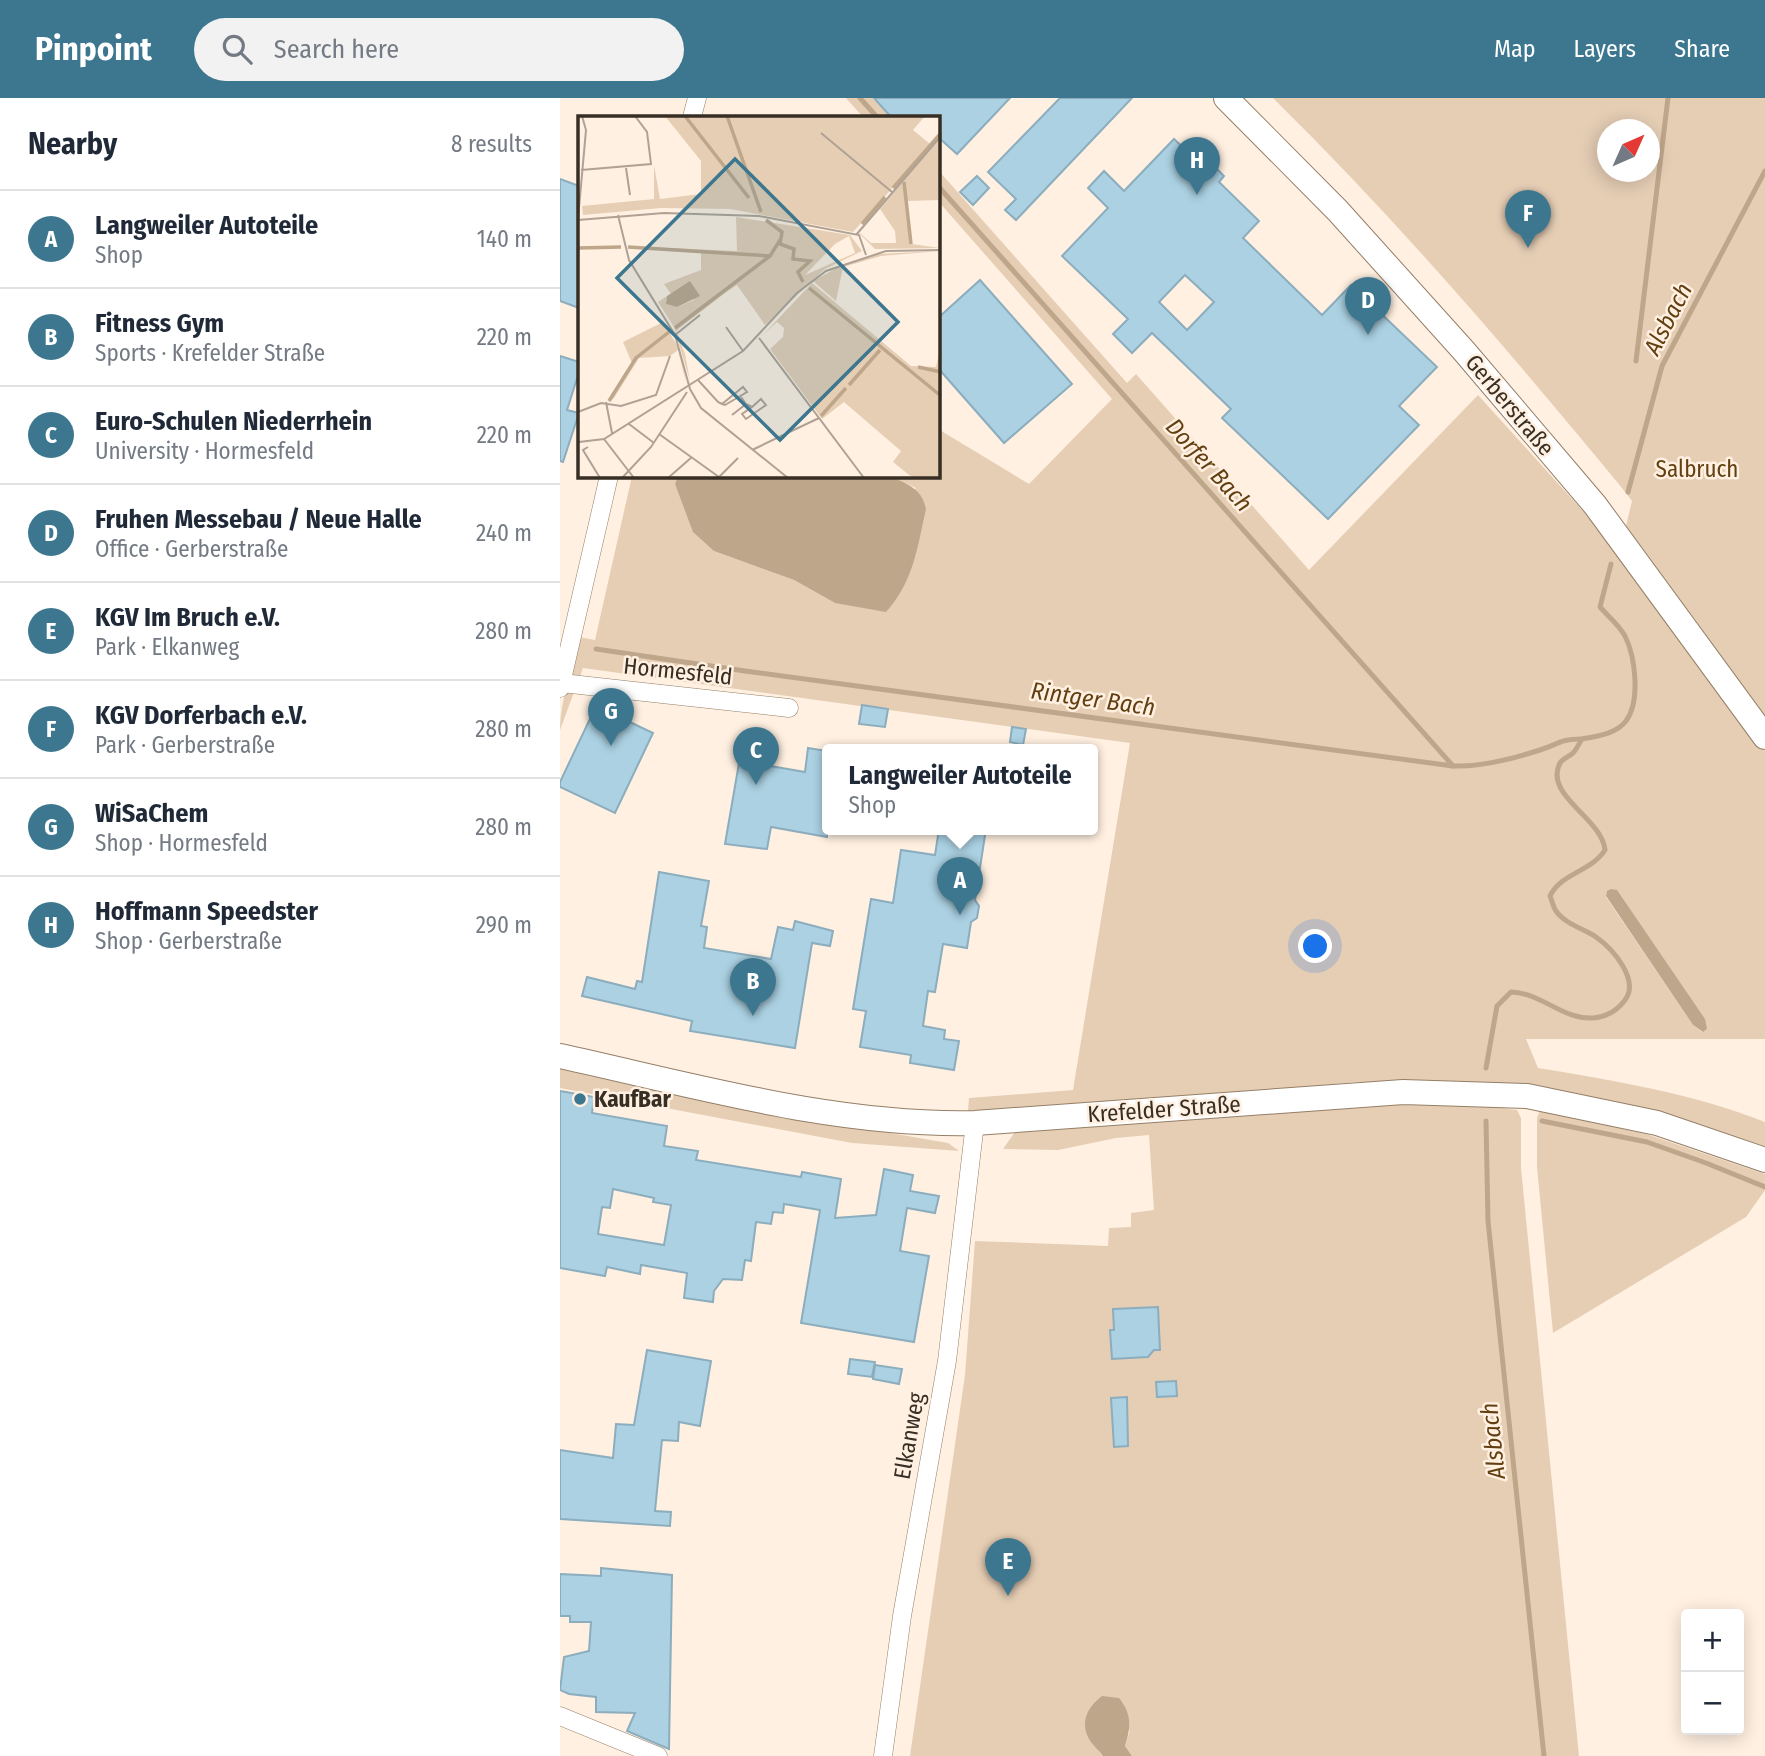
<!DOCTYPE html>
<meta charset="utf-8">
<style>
:root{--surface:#fff;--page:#f2f2f3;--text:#1f2937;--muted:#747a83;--line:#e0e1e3;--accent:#3c778f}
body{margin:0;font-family:"Fira Sans Condensed",sans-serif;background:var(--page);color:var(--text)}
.controls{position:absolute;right:21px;bottom:21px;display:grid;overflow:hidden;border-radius:7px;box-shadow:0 4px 18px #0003}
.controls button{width:63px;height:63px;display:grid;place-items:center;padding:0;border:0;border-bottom:2px solid var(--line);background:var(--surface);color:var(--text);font:35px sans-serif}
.compass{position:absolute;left:1037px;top:21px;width:63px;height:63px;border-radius:50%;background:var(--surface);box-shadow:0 4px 18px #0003;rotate:45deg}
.you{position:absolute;left:756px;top:849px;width:24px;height:24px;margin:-18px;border:5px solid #fff;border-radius:50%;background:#1a73e8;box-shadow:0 0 0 10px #1a73e833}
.badge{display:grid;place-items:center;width:46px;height:46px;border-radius:50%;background:var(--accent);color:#fff;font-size:23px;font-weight:700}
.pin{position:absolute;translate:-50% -58px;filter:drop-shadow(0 2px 4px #0008)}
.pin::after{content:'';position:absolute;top:37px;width:24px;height:21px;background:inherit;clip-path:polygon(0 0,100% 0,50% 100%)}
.popup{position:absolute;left:262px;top:646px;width:276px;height:91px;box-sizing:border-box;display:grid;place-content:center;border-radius:7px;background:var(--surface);filter:drop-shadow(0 2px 5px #0005);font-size:23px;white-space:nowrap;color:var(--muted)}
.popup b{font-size:26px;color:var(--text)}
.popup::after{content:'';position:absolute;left:50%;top:100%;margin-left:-14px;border:14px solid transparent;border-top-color:var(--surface)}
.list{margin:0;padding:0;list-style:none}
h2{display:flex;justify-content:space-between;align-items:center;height:91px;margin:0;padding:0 28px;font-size:30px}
h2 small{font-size:23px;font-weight:400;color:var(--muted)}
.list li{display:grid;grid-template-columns:46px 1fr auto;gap:21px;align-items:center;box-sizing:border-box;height:98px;padding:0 28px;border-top:2px solid var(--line)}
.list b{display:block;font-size:26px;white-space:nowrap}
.list p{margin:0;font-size:23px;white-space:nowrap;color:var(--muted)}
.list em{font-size:23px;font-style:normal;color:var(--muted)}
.icon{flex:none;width:38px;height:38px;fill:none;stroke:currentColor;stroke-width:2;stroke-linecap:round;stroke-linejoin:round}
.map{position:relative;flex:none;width:1205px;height:1658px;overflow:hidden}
header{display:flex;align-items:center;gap:42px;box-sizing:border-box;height:98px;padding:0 35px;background:var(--accent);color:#fff}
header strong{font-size:33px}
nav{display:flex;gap:38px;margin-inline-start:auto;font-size:24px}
.search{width:490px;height:63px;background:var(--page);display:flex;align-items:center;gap:18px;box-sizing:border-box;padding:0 24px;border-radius:38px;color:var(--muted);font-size:26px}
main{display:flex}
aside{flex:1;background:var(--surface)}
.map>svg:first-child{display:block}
.green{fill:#e6ceb5;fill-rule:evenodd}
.water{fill:#bea68b}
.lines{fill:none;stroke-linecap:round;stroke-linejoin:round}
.stream{stroke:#bea68b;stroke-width:5}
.building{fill:#abd1e2;stroke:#8badbd;stroke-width:2;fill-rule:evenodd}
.street-casing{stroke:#947f67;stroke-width:19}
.secondary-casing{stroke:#947f67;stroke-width:26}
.street{stroke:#fff;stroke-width:18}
.secondary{stroke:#fff;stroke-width:24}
.poi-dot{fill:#3c778f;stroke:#fff0e1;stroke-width:2.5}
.labels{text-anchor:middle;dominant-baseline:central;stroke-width:5;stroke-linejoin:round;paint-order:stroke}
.street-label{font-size:23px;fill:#372e24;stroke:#fff0e1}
.park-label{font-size:23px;fill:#634011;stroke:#fff0e1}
.poi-label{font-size:23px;font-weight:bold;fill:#372e24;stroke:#fff0e1;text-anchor:start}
.water-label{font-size:24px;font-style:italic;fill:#623f10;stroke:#fff0e1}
.inset-river{fill:none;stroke:#bea68b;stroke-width:3.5}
.inset-road{fill:none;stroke:#afa295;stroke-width:2}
.view{fill:#3c778f;fill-opacity:0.15;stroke:#3c778f;stroke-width:3.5}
.inset-edge{fill:none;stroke:#372e24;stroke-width:3.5}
</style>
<header>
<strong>Pinpoint</strong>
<div class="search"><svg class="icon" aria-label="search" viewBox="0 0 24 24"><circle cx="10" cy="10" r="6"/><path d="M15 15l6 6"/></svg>Search here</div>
<nav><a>Map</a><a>Layers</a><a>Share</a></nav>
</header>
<main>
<aside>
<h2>Nearby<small>8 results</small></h2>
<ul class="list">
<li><span class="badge">A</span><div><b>Langweiler Autoteile</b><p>Shop</p></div><em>140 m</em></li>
<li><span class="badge">B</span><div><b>Fitness Gym</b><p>Sports · Krefelder Straße</p></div><em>220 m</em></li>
<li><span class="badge">C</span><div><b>Euro-Schulen Niederrhein</b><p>University · Hormesfeld</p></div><em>220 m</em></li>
<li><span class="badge">D</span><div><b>Fruhen Messebau / Neue Halle</b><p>Office · Gerberstraße</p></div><em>240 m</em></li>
<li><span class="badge">E</span><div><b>KGV Im Bruch e.V.</b><p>Park · Elkanweg</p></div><em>280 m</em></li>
<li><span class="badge">F</span><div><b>KGV Dorferbach e.V.</b><p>Park · Gerberstraße</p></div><em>280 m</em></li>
<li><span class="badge">G</span><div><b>WiSaChem</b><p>Shop · Hormesfeld</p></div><em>280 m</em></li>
<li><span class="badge">H</span><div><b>Hoffmann Speedster</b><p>Shop · Gerberstraße</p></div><em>290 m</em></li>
</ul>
</aside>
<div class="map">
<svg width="1205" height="1658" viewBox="0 0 1205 1658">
<rect width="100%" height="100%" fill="#fff0e1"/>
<!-- green -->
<g class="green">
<path d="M 286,0 L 314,0 L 331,19 L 303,19 Z"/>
<path d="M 713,0 L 1205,0 L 1205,621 L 1131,516 L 1065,432 L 1072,403 L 1062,390 C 951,255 838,123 713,0 ZM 1048,32 L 1090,32 L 1090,74 L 1048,74 Z"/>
<path d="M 378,72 L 567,285 L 576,276 L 749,472 L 918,297 L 1060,454 L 1205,653 L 1205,941 L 966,941 L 978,970 C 1051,982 1136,996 1205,1024 L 1205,1048 L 1099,1015 L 917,986 L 796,984 L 628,1001 L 408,1013 L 409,1000 L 513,992 L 570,645 L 23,570 L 0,632 C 0,602 13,570 19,539 L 35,542 L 72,378 L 118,378 L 115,386 L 125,409 L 154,453 L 234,482 L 275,505 L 356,390 L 330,378 L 378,378 L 378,331 L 469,386 L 552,301 L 378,103 ZM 1047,793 L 1147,931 L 1142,934 L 1133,927 L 1046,799 Z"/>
<path d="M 0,967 L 221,1016 L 388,1045 L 399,1053 L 292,1045 L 0,990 Z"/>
<path d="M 817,1003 L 918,1007 L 957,1012 L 961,1020 L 961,1070 L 1019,1658 L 572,1658 L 565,1648 L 570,1632 L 538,1652 L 543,1658 L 350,1658 L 405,1277 L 415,1143 L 548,1148 L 549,1130 L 571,1129 L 571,1115 L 594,1112 L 589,1037 L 556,1040 L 498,1052 L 443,1051 L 455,1034 Z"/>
<path d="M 980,1012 L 1086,1036 L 1205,1076 L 1205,1092 L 1186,1119 L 993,1235 L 977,1069 L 977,1020 Z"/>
</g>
<!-- water -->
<g class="water">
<path d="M 118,378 L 330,378 C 347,386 362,390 366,411 C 357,450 354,483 326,514 L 275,505 L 234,482 L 154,453 L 133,434 L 115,386 Z"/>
<path d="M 1051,791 L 1057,792 L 1145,921 L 1147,931 L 1143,934 L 1133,927 L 1046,798 L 1047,793 Z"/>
<path d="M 542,1598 L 559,1600 C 572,1616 571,1629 565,1648 L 572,1658 L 543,1658 C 539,1652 531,1646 528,1639 C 520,1622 529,1608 542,1598 Z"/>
</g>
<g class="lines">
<!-- stream -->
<g class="stream">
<path d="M 300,0 L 317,19"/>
<path d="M 378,88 L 893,668"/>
<path d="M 1076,263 L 1108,0"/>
<path d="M 1068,394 L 1102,268 L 1205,73"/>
<path d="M 36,551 L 185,573 L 893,668 C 922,669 952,661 980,652 C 999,646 1000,641 1022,641"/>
<path d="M 926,970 L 937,908 L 951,894 C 982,895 1003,922 1033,920 C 1045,919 1057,913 1065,902 C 1080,882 1053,851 1036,839 C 1024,831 1005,826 996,813 C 993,809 992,802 990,798 C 1001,775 1031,774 1045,752 C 1042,720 983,697 1000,665 C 1003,660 1009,659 1013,655 C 1016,652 1019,646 1022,641 C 1037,638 1056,636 1066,623 C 1081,603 1075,558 1065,538 C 1059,527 1048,518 1040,509 L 1051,466"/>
<path d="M 926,1023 L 928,1123 L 984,1658"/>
<path d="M 982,1023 L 1087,1044 L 1146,1065 L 1205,1089"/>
</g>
</g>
<!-- building -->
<g class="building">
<path d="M 314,0 L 450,0 L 397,56 L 378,39 L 378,19 L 331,19 Z"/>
<path d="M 500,0 L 572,0 L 456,122 L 445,112 L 456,101 L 428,74 Z"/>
<path d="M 614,41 L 646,71 L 651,65 L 664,78 L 659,84 L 699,123 L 683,140 L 762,217 L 791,187 L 877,269 L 839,308 L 859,327 L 768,421 L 662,320 L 671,311 L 592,235 L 572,255 L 553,236 L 568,221 L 502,158 L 548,110 L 528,90 L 544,73 L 564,93 ZM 625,177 L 654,204 L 627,232 L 599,204 Z"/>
<path d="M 417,78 L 429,90 L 413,107 L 400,94 Z"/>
<path d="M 0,81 L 19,88 L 19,210 L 0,203 Z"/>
<path d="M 420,182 L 512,286 L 444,345 L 378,270 L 378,220 Z"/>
<path d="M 0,258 L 19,264 L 19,274 L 7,312 L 19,315 L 3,364 L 0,363 Z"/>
<path d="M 302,607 L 328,611 L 325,629 L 299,626 Z"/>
<path d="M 36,608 L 93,635 L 55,715 L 0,689 L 0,684 Z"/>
<path d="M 452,629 L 466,631 L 463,647 L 450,644 Z"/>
<path d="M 248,650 L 267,653 L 267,690 L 264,711 L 267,711 L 267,739 L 211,729 L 207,751 L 165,746 L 179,665 L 181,663 L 245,674 Z"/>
<path d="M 379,731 L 426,731 L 415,802 L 419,808 L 417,820 L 411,824 L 407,850 L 383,846 L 375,894 L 368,893 L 363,928 L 385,932 L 384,941 L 399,943 L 394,972 L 350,965 L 351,957 L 300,949 L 306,913 L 293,911 L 311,801 L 333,805 L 341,752 L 375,757 Z"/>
<path d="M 99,774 L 149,783 L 141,828 L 147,829 L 144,850 L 211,861 L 218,829 L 233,832 L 235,823 L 273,833 L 270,848 L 252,845 L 235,950 L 130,933 L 132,923 L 22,898 L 27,879 L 75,891 L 77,883 L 82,884 Z"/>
<path d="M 0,993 L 34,999 L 32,1015 L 107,1028 L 104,1048 L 138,1053 L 136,1062 L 241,1079 L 242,1074 L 281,1081 L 275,1120 L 316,1117 L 324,1071 L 353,1077 L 350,1093 L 379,1098 L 375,1115 L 347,1110 L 340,1153 L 369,1158 L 354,1244 L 241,1225 L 260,1112 L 224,1106 L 223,1115 L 213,1114 L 211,1126 L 196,1124 L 191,1163 L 185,1162 L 182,1182 L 163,1181 L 154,1193 L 153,1204 L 124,1200 L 127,1175 L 81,1167 L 80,1176 L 47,1169 L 45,1178 L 0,1170 ZM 53,1091 L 94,1100 L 93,1104 L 111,1107 L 104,1147 L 38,1136 L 42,1109 L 50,1110 Z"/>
<path d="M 598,1209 L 600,1252 L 594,1252 L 588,1259 L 552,1261 L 550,1232 L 554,1232 L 553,1211 Z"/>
<path d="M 87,1252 L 151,1263 L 140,1328 L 119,1324 L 118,1343 L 102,1342 L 95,1413 L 111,1414 L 110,1428 L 0,1421 L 0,1352 L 53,1360 L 56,1326 L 74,1327 Z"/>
<path d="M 290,1261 L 315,1264 L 312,1279 L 288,1276 Z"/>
<path d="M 315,1267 L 342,1271 L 339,1286 L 313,1281 Z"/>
<path d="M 616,1283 L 617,1298 L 597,1299 L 596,1284 Z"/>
<path d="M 567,1299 L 568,1348 L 554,1349 L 551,1300 Z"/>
<path d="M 41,1470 L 112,1477 L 109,1651 L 67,1633 L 75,1615 L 36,1614 L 36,1599 L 9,1596 L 0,1592 L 4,1559 L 29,1553 L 31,1524 L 10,1524 L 10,1518 L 0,1518 L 0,1476 L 41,1478 Z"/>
</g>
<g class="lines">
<defs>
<g id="street">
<path d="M 132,19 L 137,0"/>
<path d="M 2,585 L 229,610"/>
<path d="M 0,590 L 49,378"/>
<path d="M 0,1618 L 98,1658"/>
<path d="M 323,1658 L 342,1518 L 387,1263 L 415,1025"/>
</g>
<g id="secondary">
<path d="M 666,0 L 778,113 L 904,253 L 1035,407 L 1205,639"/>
<path d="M 0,958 C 137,988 274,1028 415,1025 L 843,994 L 967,998 L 1097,1025 L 1205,1062"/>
</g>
</defs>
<!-- street casing -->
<use href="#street" class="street-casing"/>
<!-- secondary casing -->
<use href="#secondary" class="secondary-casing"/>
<!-- street -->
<use href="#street" class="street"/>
<!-- secondary -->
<use href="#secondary" class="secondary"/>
</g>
<!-- markers -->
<circle class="poi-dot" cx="20" cy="1001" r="7"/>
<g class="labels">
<!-- street labels -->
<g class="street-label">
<text transform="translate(950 307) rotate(50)">Gerberstraße</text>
<text transform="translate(118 573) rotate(6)">Hormesfeld</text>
<text transform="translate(604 1011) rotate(-4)">Krefelder Straße</text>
<text transform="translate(349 1338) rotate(-80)">Elkanweg</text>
</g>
<!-- park labels -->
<g class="park-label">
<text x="1137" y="371">Salbruch</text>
</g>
<!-- poi labels -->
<g class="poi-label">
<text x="34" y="1001">KaufBar</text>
</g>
<!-- water labels -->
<g class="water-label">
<text transform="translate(1108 221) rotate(-63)">Alsbach</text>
<text transform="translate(649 367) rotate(48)">Dorfer Bach</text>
<text transform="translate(533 601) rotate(8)">Rintger Bach</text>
<text transform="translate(933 1343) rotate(-96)">Alsbach</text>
</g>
</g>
<!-- overview -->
<g transform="translate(18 18)">
<rect width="362" height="362" fill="#fff0e1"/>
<path d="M 87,0 L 347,0 L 335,14 L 352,28 L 362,19 L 275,116 L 152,93 L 83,92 L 5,99 L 4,90 L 76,83 L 76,49 L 82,83 L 123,78 L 123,45 ZM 362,21 L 362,84 L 329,85 L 334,128 L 362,132 L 297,133 L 282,118 L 282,117 L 293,127 L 318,127 L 317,115 L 302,93 ZM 158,101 L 272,119 L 284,135 L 247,153 L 187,209 L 159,169 L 147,177 L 98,215 L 107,238 L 112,265 L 96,211 L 80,186 L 89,180 L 88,188 L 99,191 L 116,184 L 106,170 L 93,178 L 86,168 L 123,154 L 123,137 L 48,130 L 159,135 ZM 271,120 L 277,137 L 227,159 L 257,128 ZM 362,135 L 303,140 L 265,151 L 258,185 L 235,165 L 264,149 L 299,138 ZM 234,167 L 333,250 L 358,251 L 362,234 L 362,362 L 335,362 L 315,346 L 323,335 L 266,286 L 244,303 L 192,233 L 205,221 L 206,212 L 199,206 L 185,219 ZM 85,206 L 102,234 L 108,267 L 100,234 L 92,240 L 61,242 L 36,282 L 30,286 L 54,247 L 45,226 Z" fill="#e6ceb5" fill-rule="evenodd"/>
<path d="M 112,165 L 122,180 L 99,191 L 88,188 L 89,180 Z" fill="#bea68b"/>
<path class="inset-river" d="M 107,0 L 171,82M 149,0 L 183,96M 326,66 L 333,128M 315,72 L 363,17M 188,104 L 204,116 L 202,128 L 216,133 L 215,143 L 232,145 L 220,156 L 225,166M 284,108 L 307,81M 50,131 L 192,140M 0,132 L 43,131M 231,172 L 363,280M 97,212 L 192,140 L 202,124M 340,251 L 363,256M 271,269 L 302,234M 31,285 L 58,242 L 91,216M 243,300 L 268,272"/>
<path class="inset-road" d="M 243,17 L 314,76M 48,52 L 52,79M 3,54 L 73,48 L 69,16 L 57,0M 40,99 L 51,144 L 97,219 L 112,273 L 123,292 L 210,362M 0,103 L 8,14 L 4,0M 0,104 L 86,97 L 181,100 L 281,119 L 288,139M 278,119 L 363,20M 148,211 L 165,235M 97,219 L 122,199M 181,222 L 286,362M 120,264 L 140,286 L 144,288 L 147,289 L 169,276 L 165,271 L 144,288M 28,286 L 34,317M 168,288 L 174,291 L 183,283 L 188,289 L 168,303 L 164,298 L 174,291M 0,296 L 23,287 L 43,290 L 78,279 L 92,240M 154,299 L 168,288 L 163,281M 51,308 L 76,327M 81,318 L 141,361M 26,323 L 56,362M 1,326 L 26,323 L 165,235 L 219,177 L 248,155 L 308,135 L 363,134M 10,331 L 5,334 L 22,362M 174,334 L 241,302M 44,362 L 73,331 L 109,276M 90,362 L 114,341M 140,362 L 160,342"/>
<path class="view" d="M 157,43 L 320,206 L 202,324 L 39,162 Z"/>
<rect width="362" height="362" class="inset-edge"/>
</g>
</svg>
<div class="controls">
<button>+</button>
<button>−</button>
</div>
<svg class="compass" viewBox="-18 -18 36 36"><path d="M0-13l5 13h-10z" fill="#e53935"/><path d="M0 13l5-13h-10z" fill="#747a83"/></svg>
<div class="you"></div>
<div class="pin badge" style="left:400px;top:817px">A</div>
<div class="popup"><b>Langweiler Autoteile</b>Shop</div>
<div class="pin badge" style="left:193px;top:918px">B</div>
<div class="pin badge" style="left:196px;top:687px">C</div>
<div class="pin badge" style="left:808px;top:237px">D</div>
<div class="pin badge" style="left:448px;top:1498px">E</div>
<div class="pin badge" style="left:968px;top:150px">F</div>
<div class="pin badge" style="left:51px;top:648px">G</div>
<div class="pin badge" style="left:637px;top:97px">H</div>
</div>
</main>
